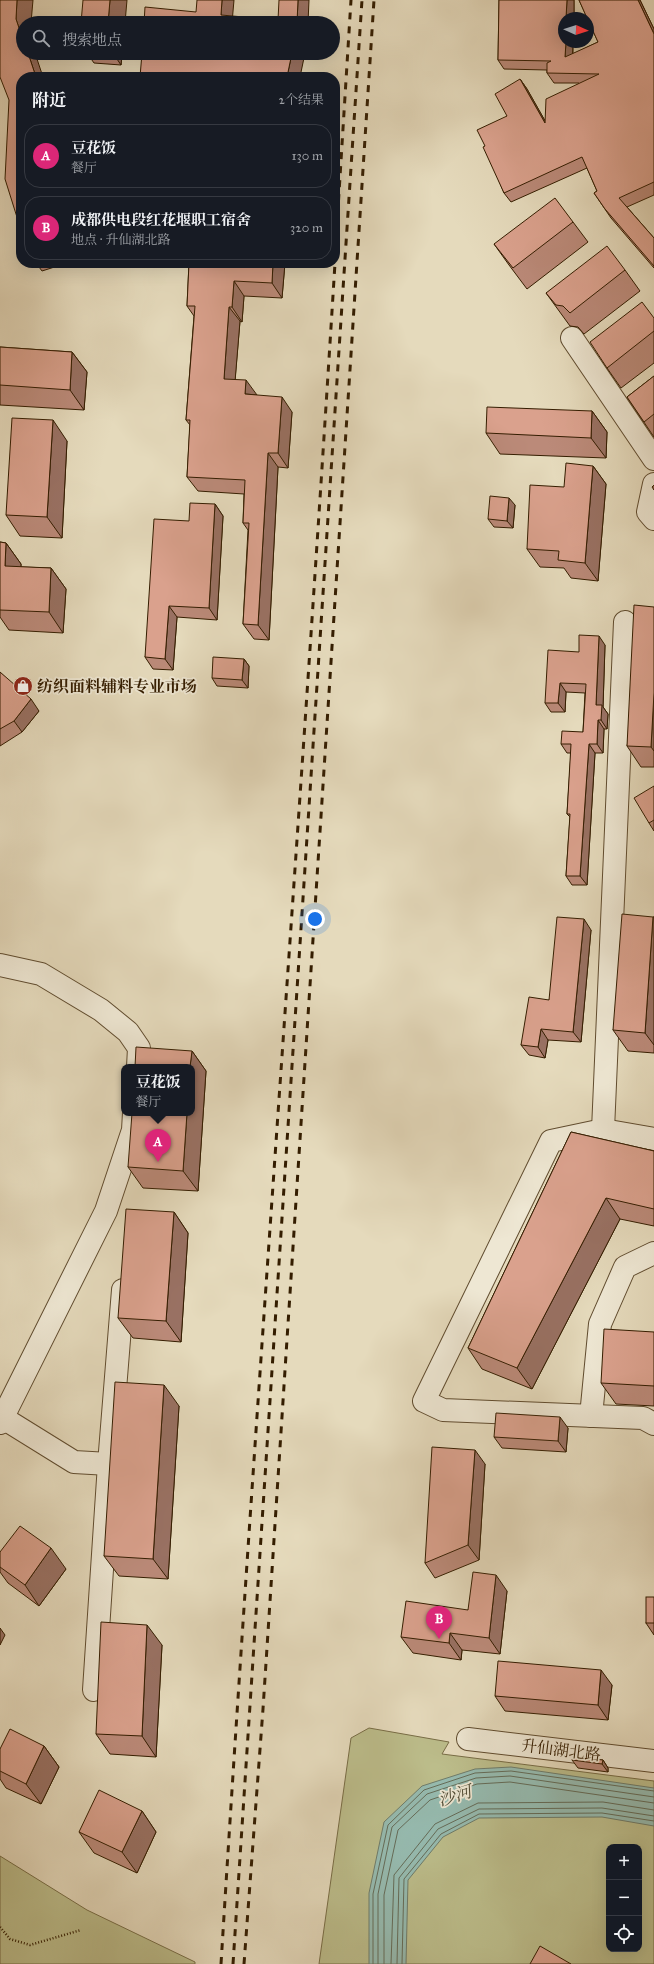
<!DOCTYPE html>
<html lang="zh">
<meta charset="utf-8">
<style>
:root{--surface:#171b24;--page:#20242c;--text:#f1f3f6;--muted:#9ea1a6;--line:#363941;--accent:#db2777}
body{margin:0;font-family:"IM FELL Great Primer","Noto Serif SC",serif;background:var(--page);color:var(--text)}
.controls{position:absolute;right:12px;bottom:12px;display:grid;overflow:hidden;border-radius:8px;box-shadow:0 4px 16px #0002}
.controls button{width:36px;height:36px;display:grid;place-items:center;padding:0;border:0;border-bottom:1px solid var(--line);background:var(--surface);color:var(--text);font:20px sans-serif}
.compass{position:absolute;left:558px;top:12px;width:36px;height:36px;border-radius:50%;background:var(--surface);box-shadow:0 4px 16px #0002;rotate:93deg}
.you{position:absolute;left:315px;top:919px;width:14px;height:14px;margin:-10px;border:3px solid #fff;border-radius:50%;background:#1a73e8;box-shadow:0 0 0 6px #1a73e833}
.badge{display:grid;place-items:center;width:26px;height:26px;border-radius:50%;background:var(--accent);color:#fff;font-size:13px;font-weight:700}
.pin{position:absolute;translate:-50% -33px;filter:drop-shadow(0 1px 2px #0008)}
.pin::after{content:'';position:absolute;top:21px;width:14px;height:12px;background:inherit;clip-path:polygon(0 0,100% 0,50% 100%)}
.popup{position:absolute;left:121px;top:1064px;width:74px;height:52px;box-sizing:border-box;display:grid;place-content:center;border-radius:8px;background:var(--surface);filter:drop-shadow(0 1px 3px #0005);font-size:13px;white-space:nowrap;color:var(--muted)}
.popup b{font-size:15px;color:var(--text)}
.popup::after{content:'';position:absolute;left:50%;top:100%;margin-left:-8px;border:8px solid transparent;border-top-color:var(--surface)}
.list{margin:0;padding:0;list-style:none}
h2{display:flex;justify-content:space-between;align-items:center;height:52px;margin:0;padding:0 16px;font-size:17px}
h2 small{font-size:13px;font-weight:400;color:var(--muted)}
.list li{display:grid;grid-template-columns:26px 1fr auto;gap:12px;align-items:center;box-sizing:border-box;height:64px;margin:0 8px 8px;padding:0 8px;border:1px solid var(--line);border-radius:16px}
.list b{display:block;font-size:15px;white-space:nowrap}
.list p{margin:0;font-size:13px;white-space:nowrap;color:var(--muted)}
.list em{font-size:13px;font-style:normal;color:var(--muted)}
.icon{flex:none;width:22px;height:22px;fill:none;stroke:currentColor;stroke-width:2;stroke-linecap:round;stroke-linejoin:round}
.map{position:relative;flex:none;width:654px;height:1964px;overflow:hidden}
.search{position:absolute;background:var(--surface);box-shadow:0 4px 16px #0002;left:16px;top:16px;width:324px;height:44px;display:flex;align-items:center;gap:10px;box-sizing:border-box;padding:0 14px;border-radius:22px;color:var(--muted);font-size:15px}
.panel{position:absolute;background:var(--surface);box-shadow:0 4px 16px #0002;left:16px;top:72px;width:324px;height:196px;border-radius:16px}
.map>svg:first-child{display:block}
.green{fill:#bcbd8b;stroke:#786d46;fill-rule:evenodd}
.water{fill:#96bbb0;stroke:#6f7c6a}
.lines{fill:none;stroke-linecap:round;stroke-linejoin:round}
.shore{stroke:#656c58;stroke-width:1}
.minor-casing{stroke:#604c2f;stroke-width:24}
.path{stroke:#341d00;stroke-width:2.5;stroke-dasharray:1 2;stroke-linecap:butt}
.minor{stroke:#eee7d3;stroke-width:22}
.rail{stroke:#341d00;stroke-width:3;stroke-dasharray:7 7;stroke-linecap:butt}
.wall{fill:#bb8a79;stroke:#341d00}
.shaded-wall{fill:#997163;stroke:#341d00}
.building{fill:#daa18d;stroke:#341d00}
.labels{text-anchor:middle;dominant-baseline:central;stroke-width:3.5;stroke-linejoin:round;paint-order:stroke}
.poi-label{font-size:16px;font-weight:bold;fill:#341d00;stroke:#eee7d3;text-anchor:start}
.street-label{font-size:16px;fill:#341d00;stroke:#eee7d3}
.water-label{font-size:17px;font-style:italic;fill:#514c35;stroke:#eee7d3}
</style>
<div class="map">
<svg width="654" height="1964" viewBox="0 0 654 1964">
<rect width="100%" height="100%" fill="#e5dabc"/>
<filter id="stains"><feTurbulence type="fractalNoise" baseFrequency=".005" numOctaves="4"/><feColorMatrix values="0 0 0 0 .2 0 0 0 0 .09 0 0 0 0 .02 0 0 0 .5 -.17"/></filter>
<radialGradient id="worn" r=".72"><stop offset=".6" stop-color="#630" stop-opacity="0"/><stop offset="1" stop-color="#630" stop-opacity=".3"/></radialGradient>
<!-- green -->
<g class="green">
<path d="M 369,1728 L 449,1742 L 442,1754 L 654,1781 L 654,1964 L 319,1964 L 351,1738 ZM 609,1847 L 639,1847 L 639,1949 L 609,1949 Z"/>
<path d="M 0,1856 L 87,1910 L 195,1962 L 195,1964 L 0,1964 Z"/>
</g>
<!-- water -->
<path class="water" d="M 511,1767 L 654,1788 L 654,1826 L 602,1817 L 479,1818 L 443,1837 L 408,1880 L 406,1964 L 369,1964 L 369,1893 L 384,1822 L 422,1786 L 475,1769 Z"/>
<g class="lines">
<!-- shore -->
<g class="shore">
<path d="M 373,1964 L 373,1894 L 388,1825 L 424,1790 L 475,1773 L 511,1771 L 654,1791"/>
<path d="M 378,1964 L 378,1894 L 392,1827 L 427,1794 L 476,1778 L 510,1776 L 654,1797"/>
<path d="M 384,1964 L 384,1895 L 398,1830 L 430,1800 L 477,1784 L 510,1782 L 654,1803"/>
<path d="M 391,1964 L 394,1875 L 435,1824 L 478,1803 L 603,1802 L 654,1810"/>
<path d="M 397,1964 L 399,1878 L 438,1829 L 479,1809 L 602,1808 L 654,1816"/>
<path d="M 402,1964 L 404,1879 L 441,1834 L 479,1814 L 602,1813 L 654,1821"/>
</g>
<defs>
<g id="minor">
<path d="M 572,338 L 654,459"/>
<path d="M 654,484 L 648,512 L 654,519"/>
<path d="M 0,965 L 41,974 L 101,1010 L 128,1032 L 139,1048 L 138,1067"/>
<path d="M 603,1130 L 625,622"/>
<path d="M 654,1139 L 603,1130 L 551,1141 L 424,1401 L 443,1410 L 643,1418 L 654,1424"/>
<path d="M 591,1416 L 600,1324 L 625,1267 L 654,1253"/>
<path d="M 3,1418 L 74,1462 L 109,1464"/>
<path d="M 0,1423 L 106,1211 L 133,1130 L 134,1113"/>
<path d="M 94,1690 L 109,1464 L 123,1290"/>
<path d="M 468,1739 L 654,1761"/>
</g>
</defs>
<!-- minor casing -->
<use href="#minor" class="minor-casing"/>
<!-- path -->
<path class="path" d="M 0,1927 L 10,1939 L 30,1945 L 81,1930"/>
<!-- minor -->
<use href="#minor" class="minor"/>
<!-- rail -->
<g class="rail">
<path d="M 335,257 L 351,0"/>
<path d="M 221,1964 C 256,1397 300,830 335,263"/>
<path d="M 233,1964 L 362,0"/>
<path d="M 244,1964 L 263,1709 L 374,0"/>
</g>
</g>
<!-- wall -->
<g class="wall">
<path d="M 499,0 L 574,0 L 574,18 L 564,18 L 564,42 L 573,42 L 573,54 L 598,42 L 579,0 L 640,0 L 654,29 L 654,195 L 627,207 L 654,238 L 654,268 L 611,218 L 594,193 L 597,191 L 587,168 L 511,202 L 504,193 L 485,146 L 507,116 L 520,79 L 527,89 L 545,121 L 579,83 L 554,83 L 547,73 L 547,70 L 504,69 L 498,60 Z"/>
<path d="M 87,53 L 122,53 L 121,65 L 94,63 Z"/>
<path d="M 573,222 L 588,242 L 527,289 L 509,265 L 494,244 Z"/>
<path d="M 36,263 L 67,263 L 42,271 Z"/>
<path d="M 189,263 L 285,263 L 282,298 L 244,296 L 242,322 L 240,321 L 235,380 L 256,395 L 292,412 L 288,468 L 278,467 L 269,640 L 254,639 L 243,624 L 248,530 L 243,523 L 244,494 L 198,491 L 187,477 L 190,425 L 186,420 L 194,316 L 187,306 Z"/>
<path d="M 625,270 L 640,291 L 584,334 L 578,327 L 570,326 L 546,293 Z"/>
<path d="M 654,318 L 654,363 L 621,388 L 607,368 Z"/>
<path d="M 0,347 L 72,352 L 87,372 L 84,410 L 0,405 Z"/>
<path d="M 654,376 L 654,437 L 627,397 Z"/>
<path d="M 592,411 L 607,432 L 606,458 L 500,454 L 486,433 Z"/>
<path d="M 67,441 L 62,538 L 20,536 L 6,515 Z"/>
<path d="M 593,466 L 606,484 L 598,581 L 571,578 L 564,568 L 540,567 L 527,549 L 564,487 Z"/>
<path d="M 215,504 L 223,516 L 217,620 L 177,617 L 173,670 L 153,669 L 145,657 L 189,521 Z"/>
<path d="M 515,505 L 513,528 L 494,527 L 488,519 Z"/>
<path d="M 0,542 L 6,543 L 21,564 L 21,567 L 51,568 L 66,589 L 63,633 L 9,630 L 0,617 Z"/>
<path d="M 654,607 L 654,767 L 641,767 L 627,746 Z"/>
<path d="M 605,645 L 603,707 L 608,714 L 607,729 L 604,729 L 603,753 L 595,753 L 587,885 L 572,885 L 566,876 L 570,817 L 567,814 L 571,753 L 567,753 L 561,744 L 583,732 L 585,693 L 566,692 L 565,712 L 551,712 L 545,703 L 579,652 Z"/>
<path d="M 244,659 L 249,666 L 248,688 L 217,686 L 212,678 Z"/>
<path d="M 0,672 L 39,711 L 22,732 L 0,746 Z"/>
<path d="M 654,786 L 654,831 L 649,823 Z"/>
<path d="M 653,917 L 654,917 L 654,1053 L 628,1051 L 613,1030 Z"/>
<path d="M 591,930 L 581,1042 L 548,1040 L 545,1058 L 529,1055 L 521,1045 L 549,1000 Z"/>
<path d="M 192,1051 L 206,1071 L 198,1191 L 143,1188 L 128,1167 Z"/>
<path d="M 571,1132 L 654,1151 L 654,1226 L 620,1219 L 532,1389 L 482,1369 L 468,1348 Z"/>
<path d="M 174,1212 L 188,1233 L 181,1342 L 133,1338 L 118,1318 Z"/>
<path d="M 654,1332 L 654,1406 L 616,1404 L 601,1383 Z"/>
<path d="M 179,1406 L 168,1579 L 119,1576 L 104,1556 Z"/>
<path d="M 568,1428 L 566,1452 L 502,1448 L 494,1437 Z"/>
<path d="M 485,1464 L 479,1560 L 435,1578 L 425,1563 Z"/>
<path d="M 0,1552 L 66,1569 L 39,1606 L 8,1583 L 0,1572 Z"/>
<path d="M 507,1591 L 500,1654 L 462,1650 L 461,1660 L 413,1653 L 401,1637 L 468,1610 Z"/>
<path d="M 654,1597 L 654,1635 L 646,1623 Z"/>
<path d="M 162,1645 L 156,1757 L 110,1754 L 96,1734 Z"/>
<path d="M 612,1685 L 608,1720 L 505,1711 L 495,1696 Z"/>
<path d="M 44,1746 L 59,1767 L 41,1804 L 6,1788 L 0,1779 L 0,1749 Z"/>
<path d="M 572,1760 L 603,1760 L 608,1768 L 608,1772 L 578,1768 Z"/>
<path d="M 142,1811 L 156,1832 L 137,1873 L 94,1853 L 79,1832 Z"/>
</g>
<!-- shaded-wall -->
<g class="shaded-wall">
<path d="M 17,0 L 33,0 L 31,23 L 23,23 L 23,40 L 16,19 Z"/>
<path d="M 110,0 L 127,0 L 125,23 L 108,23 Z"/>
<path d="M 222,0 L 234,0 L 232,23 L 221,15 Z"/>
<path d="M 298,0 L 309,0 L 308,23 L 297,23 Z"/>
<path d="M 567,0 L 574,0 L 574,18 L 566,18 Z"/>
<path d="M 638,0 L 640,0 L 654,29 L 654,34 Z"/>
<path d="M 566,42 L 573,42 L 572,67 L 565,57 Z"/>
<path d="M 28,53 L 35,53 L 43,77 L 36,77 Z"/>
<path d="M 113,53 L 122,53 L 121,65 Z"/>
<path d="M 292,53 L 305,53 L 300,77 L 287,77 Z"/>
<path d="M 520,79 L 527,89 L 552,133 L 545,123 Z"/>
<path d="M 273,263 L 285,263 L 282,298 L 272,283 Z"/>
<path d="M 234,281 L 244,296 L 242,322 L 232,307 Z"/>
<path d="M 229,307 L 240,321 L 234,394 L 224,379 Z"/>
<path d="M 72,352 L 87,372 L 84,410 L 70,390 Z"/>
<path d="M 246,380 L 257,395 L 245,394 Z"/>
<path d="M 282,397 L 292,412 L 288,468 L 278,453 Z"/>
<path d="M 592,411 L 607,432 L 606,458 L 591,438 Z"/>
<path d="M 53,420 L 67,441 L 62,538 L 47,517 Z"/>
<path d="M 268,453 L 278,467 L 269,640 L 258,625 Z"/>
<path d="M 593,466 L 606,484 L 598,581 L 585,563 Z"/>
<path d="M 509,498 L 515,505 L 513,528 L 507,521 Z"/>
<path d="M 215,504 L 223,516 L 217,620 L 209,608 Z"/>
<path d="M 6,543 L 21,564 L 20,587 L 5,566 Z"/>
<path d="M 51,568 L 66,589 L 63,633 L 49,612 Z"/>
<path d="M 169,606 L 177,617 L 173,670 L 165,659 Z"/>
<path d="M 599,636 L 605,645 L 603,707 L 608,714 L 607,729 L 601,720 L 596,705 Z"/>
<path d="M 244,659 L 249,666 L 248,688 L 242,680 Z"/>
<path d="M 560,683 L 566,692 L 565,712 L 558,703 Z"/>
<path d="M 654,693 L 654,751 L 651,747 Z"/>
<path d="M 31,699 L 39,711 L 22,732 L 14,721 Z"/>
<path d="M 598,720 L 604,729 L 603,753 L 597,744 Z"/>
<path d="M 589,744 L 595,753 L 587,885 L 580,876 Z"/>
<path d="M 653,917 L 654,917 L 654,1045 L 645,1033 Z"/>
<path d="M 584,919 L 591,930 L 581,1042 L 573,1032 Z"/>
<path d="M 541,1029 L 548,1040 L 545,1058 L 538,1047 Z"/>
<path d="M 192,1051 L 206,1071 L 198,1191 L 183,1171 L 187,1113 L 192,1113 L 192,1067 L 190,1067 Z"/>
<path d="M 606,1198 L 620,1219 L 532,1389 L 517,1368 Z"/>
<path d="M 174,1212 L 188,1233 L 181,1342 L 166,1321 Z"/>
<path d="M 164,1385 L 179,1406 L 168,1579 L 153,1559 Z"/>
<path d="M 560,1417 L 568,1428 L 566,1452 L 558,1441 Z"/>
<path d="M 475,1450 L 485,1464 L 479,1560 L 468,1545 Z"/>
<path d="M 51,1548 L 66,1569 L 39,1606 L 25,1585 Z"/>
<path d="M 496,1575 L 507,1591 L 500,1654 L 489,1638 Z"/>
<path d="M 147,1625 L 162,1645 L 156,1757 L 142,1736 Z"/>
<path d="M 0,1628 L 5,1635 L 0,1645 Z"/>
<path d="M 450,1633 L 462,1650 L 461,1660 L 449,1643 Z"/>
<path d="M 601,1670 L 612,1685 L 608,1720 L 598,1705 Z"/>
<path d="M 44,1746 L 59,1767 L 41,1804 L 26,1784 Z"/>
<path d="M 603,1760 L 608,1768 L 608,1772 L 602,1764 Z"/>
<path d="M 142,1811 L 156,1832 L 137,1873 L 122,1852 Z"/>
</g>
<!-- building -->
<g class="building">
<path d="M 0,0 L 17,0 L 16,19 L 23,40 L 23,53 L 28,53 L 36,77 L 21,77 L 21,230 L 5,179 L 9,100 L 0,77 Z"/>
<path d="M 83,0 L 110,0 L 108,23 L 81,23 Z"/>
<path d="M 197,0 L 222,0 L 221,15 L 278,20 L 279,0 L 298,0 L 297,23 L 144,23 L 145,7 L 196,12 Z"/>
<path d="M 499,0 L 567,0 L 566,18 L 564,18 L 564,42 L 566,42 L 565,57 L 598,42 L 588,20 L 588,18 L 587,18 L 579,0 L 638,0 L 654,34 L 654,182 L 619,198 L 654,238 L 654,266 L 605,209 L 594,193 L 597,191 L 582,157 L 504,193 L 483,147 L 485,146 L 477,130 L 507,116 L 495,94 L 520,79 L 545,123 L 546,99 L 599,74 L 547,73 L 547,63 L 551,61 L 498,60 Z"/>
<path d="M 142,53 L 292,53 L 287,77 L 140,77 Z"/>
<path d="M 555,198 L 573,222 L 513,268 L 494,244 Z"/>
<path d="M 607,246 L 625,270 L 570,313 L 563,306 L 556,305 L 546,293 Z"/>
<path d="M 189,263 L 273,263 L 272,283 L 234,281 L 232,307 L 229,307 L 224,379 L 246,380 L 245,394 L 282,397 L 278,453 L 268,453 L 258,625 L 243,624 L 249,523 L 243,523 L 245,480 L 187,477 L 190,420 L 186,420 L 195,306 L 187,306 Z"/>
<path d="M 642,302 L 654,318 L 654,331 L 607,368 L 590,342 Z"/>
<path d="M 0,347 L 72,352 L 70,390 L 0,385 Z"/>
<path d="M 654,376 L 654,414 L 644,422 L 627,397 Z"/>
<path d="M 487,407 L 592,411 L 591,438 L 486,433 Z"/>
<path d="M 12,418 L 53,420 L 47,517 L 6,515 Z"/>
<path d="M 566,463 L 593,466 L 585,563 L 558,560 L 559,551 L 527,549 L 530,485 L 564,487 Z"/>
<path d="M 654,485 L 654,490 L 652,487 Z"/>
<path d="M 490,496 L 509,498 L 507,521 L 488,519 Z"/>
<path d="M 190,503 L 215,504 L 209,608 L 169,606 L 165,659 L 145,657 L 154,519 L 189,521 Z"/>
<path d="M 0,542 L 6,543 L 5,566 L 51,568 L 49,612 L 0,610 Z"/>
<path d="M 634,605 L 654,607 L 654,693 L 651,747 L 627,746 Z"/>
<path d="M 579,635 L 599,636 L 596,705 L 602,705 L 601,720 L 598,720 L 597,744 L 589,744 L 580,876 L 566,876 L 570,814 L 567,814 L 571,744 L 561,744 L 562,731 L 583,732 L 586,684 L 560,683 L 558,703 L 545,703 L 548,650 L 579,652 Z"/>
<path d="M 213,657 L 244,659 L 242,680 L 212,678 Z"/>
<path d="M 0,672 L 31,699 L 14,721 L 0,729 Z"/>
<path d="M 654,786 L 654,820 L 649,823 L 634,798 Z"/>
<path d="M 622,914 L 653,917 L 645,1033 L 613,1030 Z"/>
<path d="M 557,917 L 584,919 L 573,1032 L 541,1029 L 538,1047 L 521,1045 L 529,997 L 549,1000 Z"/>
<path d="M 136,1047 L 192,1051 L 190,1067 L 135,1067 Z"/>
<path d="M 132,1113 L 187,1113 L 183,1171 L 128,1167 Z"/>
<path d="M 571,1132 L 654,1151 L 654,1209 L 606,1198 L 517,1368 L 468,1348 Z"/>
<path d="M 126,1209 L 174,1212 L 166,1321 L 118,1318 Z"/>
<path d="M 604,1329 L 654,1332 L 654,1386 L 601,1383 Z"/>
<path d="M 115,1382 L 164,1385 L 153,1559 L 104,1556 Z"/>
<path d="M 496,1413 L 560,1417 L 558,1441 L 494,1437 Z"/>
<path d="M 432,1447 L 475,1450 L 468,1545 L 425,1563 Z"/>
<path d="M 20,1526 L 51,1548 L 25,1585 L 0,1567 L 0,1552 Z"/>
<path d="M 473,1572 L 496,1575 L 489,1638 L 450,1633 L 449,1643 L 401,1637 L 406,1601 L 468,1610 Z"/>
<rect x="646" y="1597" width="8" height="26"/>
<path d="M 101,1622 L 147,1625 L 142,1736 L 96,1734 Z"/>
<path d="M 498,1661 L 601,1670 L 598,1705 L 495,1696 Z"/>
<path d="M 10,1729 L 44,1746 L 26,1784 L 0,1771 L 0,1749 Z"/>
<path d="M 573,1757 L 603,1760 L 602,1764 L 572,1760 Z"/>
<path d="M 99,1790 L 142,1811 L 122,1852 L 79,1832 Z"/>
<path d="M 540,1946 L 571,1964 L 530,1964 Z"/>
</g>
<!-- icons -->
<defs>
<symbol id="shop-disc" viewBox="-11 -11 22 22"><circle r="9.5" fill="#8f2418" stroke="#eee7d3"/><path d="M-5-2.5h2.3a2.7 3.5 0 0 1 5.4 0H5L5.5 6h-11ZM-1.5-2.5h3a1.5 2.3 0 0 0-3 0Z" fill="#fff"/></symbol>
</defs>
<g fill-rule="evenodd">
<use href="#shop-disc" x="12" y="675" width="22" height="22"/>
</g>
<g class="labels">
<!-- poi labels -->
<g class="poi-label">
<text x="37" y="686">纺织面料辅料专业市场</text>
</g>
<!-- street labels -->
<g class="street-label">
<text transform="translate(561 1750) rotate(7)">升仙湖北路</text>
</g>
<!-- water labels -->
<g class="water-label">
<text transform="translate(455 1796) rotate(-17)">沙河</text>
</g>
</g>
<rect width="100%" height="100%" filter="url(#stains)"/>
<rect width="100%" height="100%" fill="url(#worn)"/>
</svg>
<div class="controls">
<button>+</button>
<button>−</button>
<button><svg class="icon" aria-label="locate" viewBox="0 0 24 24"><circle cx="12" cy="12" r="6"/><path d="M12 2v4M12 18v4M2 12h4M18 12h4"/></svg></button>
</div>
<svg class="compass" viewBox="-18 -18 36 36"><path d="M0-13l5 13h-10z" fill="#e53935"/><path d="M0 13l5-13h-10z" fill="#9ea1a6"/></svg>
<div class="you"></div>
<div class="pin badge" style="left:158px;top:1162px">A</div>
<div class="popup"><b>豆花饭</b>餐厅</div>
<div class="pin badge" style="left:439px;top:1639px">B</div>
<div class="search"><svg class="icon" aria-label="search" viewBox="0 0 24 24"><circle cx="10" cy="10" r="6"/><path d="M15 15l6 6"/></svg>搜索地点</div>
<section class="panel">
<h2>附近<small>2个结果</small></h2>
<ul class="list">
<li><span class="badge">A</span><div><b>豆花饭</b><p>餐厅</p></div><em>130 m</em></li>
<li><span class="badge">B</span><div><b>成都供电段红花堰职工宿舍</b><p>地点 · 升仙湖北路</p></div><em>320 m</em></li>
</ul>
</section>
</div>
